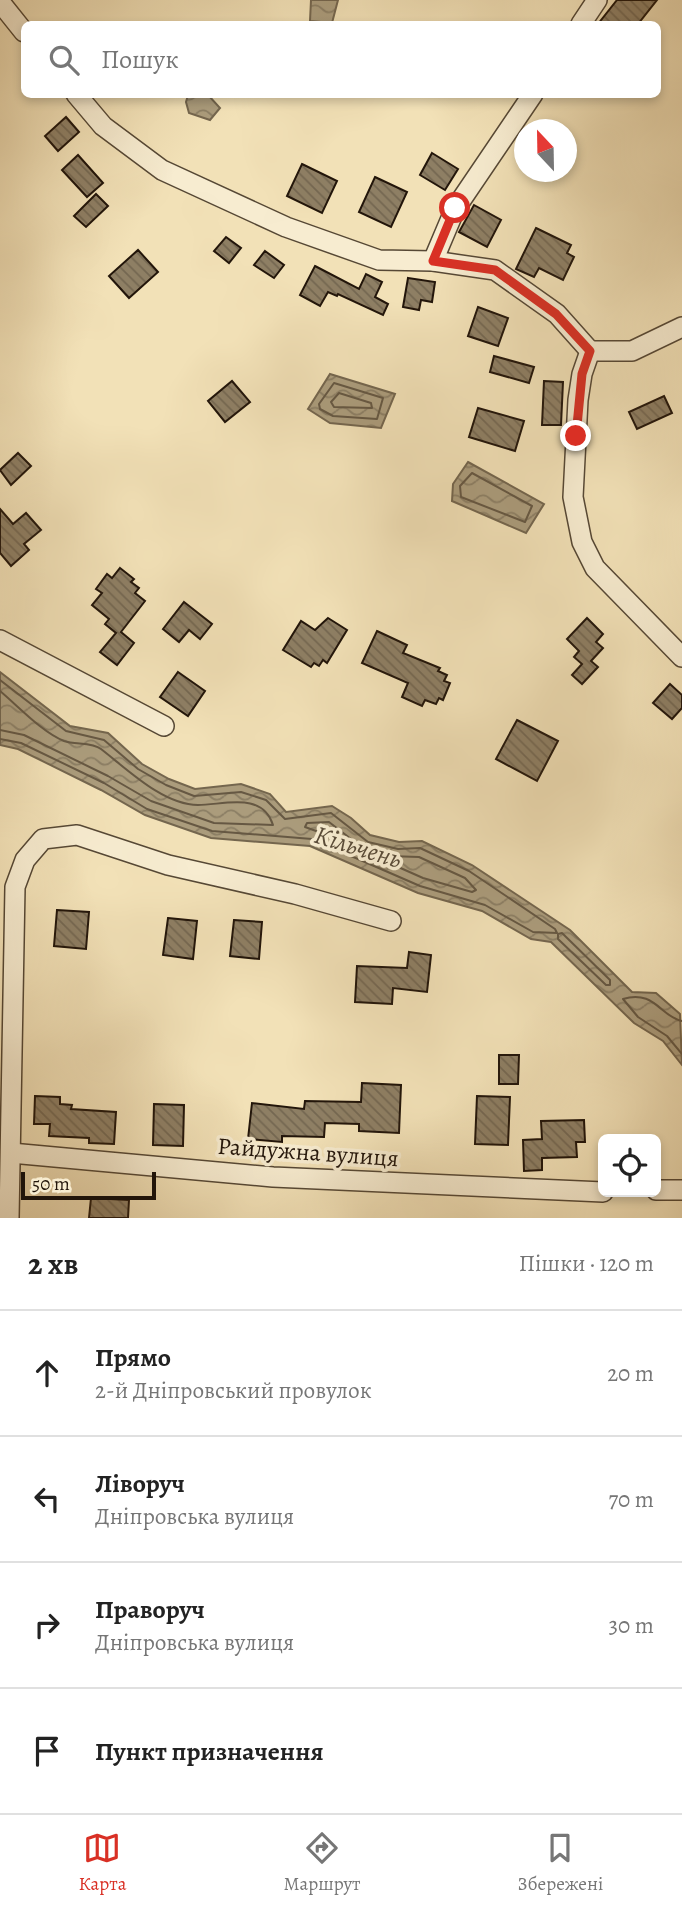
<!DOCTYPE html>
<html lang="uk">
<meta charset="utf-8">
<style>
:root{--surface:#fff;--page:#f6f6f6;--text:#222;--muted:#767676;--line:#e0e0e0;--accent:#d93025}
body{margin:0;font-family:Alegreya,serif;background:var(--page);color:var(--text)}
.controls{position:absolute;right:21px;bottom:21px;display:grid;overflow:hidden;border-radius:10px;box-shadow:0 4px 10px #0003}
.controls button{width:63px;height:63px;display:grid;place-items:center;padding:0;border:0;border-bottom:2px solid var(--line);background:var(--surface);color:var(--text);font:35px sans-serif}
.compass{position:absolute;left:514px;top:119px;width:63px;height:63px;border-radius:50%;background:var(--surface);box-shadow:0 4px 10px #0003;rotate:338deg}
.scale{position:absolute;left:21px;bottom:18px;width:135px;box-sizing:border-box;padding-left:7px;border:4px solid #22150a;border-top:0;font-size:19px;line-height:24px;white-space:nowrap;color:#22150a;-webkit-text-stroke:5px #f7ecd0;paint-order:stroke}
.stop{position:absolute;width:21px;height:21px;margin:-16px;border:5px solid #d93025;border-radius:50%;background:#fff}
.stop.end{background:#d93025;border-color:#fff;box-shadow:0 2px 7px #0008}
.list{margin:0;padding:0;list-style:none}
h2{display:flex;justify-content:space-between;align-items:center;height:91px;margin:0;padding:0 28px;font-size:30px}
h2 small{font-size:23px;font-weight:400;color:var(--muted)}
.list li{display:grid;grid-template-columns:46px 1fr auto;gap:21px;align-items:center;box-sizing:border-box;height:126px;padding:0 28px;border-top:2px solid var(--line)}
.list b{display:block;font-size:26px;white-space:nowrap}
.list p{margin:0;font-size:23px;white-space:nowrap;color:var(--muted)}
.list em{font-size:23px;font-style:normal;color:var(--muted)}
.icon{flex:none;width:38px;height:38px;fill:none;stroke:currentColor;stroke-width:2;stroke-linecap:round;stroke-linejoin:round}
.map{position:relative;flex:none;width:682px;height:1218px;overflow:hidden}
.search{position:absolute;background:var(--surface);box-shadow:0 4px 10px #0003;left:21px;right:21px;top:21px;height:77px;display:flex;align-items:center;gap:18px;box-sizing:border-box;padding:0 24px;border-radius:10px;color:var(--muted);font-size:26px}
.sheet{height:595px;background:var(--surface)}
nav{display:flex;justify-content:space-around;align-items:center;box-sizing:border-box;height:98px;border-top:2px solid var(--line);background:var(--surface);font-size:19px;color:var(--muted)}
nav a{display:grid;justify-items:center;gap:4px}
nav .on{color:var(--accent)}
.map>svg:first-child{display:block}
.water{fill:url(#water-waves);stroke:#74664e;stroke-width:2}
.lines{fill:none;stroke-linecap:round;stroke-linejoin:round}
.shore{stroke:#665843;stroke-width:2}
.building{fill:url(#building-back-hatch);stroke:#22150a;stroke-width:2}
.minor-casing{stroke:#564835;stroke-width:22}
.minor{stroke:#f7ecd0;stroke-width:19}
.route{stroke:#d93025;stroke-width:9}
.labels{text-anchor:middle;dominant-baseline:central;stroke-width:7;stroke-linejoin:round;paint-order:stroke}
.street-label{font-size:24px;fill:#22150a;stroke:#f7ecd0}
.water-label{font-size:26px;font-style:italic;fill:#594b38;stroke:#f7ecd0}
</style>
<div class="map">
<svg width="682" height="1218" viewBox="0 0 682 1218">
<defs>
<pattern id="water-waves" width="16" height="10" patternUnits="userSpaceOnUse" patternTransform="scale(1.75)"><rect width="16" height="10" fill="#ab9c7c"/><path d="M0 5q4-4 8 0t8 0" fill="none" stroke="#8b7e64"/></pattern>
<pattern id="building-back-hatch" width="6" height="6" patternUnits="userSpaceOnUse" patternTransform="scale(1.75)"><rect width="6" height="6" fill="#8e7f64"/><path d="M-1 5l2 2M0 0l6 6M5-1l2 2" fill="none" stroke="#746751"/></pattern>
</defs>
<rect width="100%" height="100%" fill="#f2e1b7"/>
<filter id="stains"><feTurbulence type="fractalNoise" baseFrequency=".00286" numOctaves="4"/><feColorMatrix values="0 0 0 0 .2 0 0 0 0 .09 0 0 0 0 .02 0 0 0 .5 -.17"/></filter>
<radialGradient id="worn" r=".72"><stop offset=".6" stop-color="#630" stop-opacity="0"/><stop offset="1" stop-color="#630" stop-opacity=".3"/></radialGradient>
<!-- water -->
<g class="water">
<path d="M 311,0 L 338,0 L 332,23 L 310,21 Z"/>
<path d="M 188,95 L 209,96 L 220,108 L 210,120 L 189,113 L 186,102 Z"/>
<path d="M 330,374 L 395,394 L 381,428 L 330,423 L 308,409 Z"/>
<path d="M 468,462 L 544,504 L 526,533 L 452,501 L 453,484 Z"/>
<path d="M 0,672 L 70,726 L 108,733 L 142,764 L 169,779 L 195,789 L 241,784 L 270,794 L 286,812 L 332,806 L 351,818 L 370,835 L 399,842 L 422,841 L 472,865 L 570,930 L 632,992 L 656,993 L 680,1014 L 682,1065 L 663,1041 L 634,1023 L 551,942 L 531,939 L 482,911 L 418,893 L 310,846 L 211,838 L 145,815 L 101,790 L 18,749 L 0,745 Z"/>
</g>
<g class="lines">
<!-- shore -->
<g class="shore">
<path d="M 334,383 L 383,398 L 377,419 L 333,416 L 320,409 L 319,404 Z"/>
<path d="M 339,393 L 371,403 L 372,408 L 334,407 L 331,402 Z"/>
<path d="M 472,473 L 532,506 L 525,522 L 461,497 L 460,486 Z"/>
<path d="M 0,680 L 66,731 L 104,740 L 138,769 L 166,785 L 194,796 L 241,792 L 266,800 L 285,819 L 331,813 L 368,842 L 398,849 L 420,848 L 469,871 L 555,929 L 557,933 L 533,932 L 485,905 L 420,886 L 312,839 L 212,831 L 147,809 L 104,783 L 21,743 L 0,739"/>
<path d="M 0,691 C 19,707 42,732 64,741 C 75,745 92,742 101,749 C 127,769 163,805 198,805 C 224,805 262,791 273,825 L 214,823 L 151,801 L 108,776 L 24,735 L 0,730"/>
<path d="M 329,822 L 351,839 L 352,844 L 305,827 L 307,823 Z"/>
<path d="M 389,856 L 419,857 L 465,878 L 476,890 L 472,892 L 423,878 L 387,862 L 386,858 Z"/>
<path d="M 562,933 L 610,980 L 610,985 L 606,985 L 558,939 L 558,934 Z"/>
<path d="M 682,1021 C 661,1017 654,989 623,999 L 638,1017 L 667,1036 L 682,1054"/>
</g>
</g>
<!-- building -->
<g class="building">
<path d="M 617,0 L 657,0 L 638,24 L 598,24 Z"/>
<path d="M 66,117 L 79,132 L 58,151 L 45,136 Z"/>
<path d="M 432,153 L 458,169 L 445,190 L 420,175 Z"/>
<path d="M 78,155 L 103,183 L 87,197 L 62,170 Z"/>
<path d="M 302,164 L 337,181 L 322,213 L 287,196 Z"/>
<path d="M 375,177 L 407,192 L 391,227 L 359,212 Z"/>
<path d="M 96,194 L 108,206 L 86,227 L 74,216 Z"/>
<path d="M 474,205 L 501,220 L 487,247 L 459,232 Z"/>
<path d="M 536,228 L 571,245 L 567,253 L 574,257 L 563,280 L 539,268 L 534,277 L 516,269 Z"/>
<path d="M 226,237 L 241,248 L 229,263 L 214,251 Z"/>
<path d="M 138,250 L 158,272 L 129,298 L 109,276 Z"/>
<path d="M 265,251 L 284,265 L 274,278 L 254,265 Z"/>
<path d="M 315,266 L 359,289 L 366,274 L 382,282 L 375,297 L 388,304 L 383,315 L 338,294 L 337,296 L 328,292 L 320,306 L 300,295 Z"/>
<path d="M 408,278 L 435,282 L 432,302 L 421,300 L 419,310 L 403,307 Z"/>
<path d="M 478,307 L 508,318 L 498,346 L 468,336 Z"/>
<path d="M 494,356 L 534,367 L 529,383 L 490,372 Z"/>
<path d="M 232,381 L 250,402 L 225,422 L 208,401 Z"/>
<path d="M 544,381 L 563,382 L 561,425 L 542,425 Z"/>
<path d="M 664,396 L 672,413 L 637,429 L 629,412 Z"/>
<path d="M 478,408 L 524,421 L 515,451 L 469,437 Z"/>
<path d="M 18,453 L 31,466 L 11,485 L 0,470 Z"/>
<path d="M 0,509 L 13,524 L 26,513 L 41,530 L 24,544 L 29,550 L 11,566 L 0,553 Z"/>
<path d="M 120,568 L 134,579 L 131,582 L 139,588 L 135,593 L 145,601 L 121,632 L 134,643 L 117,665 L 100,652 L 116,633 L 105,624 L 109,619 L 92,605 L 102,593 L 96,589 L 107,574 L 112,578 Z"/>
<path d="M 184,602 L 212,624 L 200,639 L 189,630 L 179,642 L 163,629 Z"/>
<path d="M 328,618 L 347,630 L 327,663 L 323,660 L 319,666 L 314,663 L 311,667 L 283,650 L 301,621 L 315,630 Z"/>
<path d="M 587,618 L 603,634 L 596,642 L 603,648 L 591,661 L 598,667 L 582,684 L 572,675 L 582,664 L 574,657 L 579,651 L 567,639 Z"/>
<path d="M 377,631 L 407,645 L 403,653 L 440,668 L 438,671 L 447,675 L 444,681 L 450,683 L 443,700 L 439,698 L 436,704 L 425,700 L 422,706 L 402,697 L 408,683 L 362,663 Z"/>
<path d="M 178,672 L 205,691 L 188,716 L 160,697 Z"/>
<path d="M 670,684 L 682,695 L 682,708 L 672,719 L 653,703 Z"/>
<path d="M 517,720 L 558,741 L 537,781 L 496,759 Z"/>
<path d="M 57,910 L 89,912 L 86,949 L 54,946 Z"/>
<path d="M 168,918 L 197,921 L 193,959 L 163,955 Z"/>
<path d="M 234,920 L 262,922 L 259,959 L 230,956 Z"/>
<path d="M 409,952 L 431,955 L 427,992 L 393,988 L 392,1004 L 355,1002 L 357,966 L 407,968 Z"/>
<path d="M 499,1055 L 519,1055 L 518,1084 L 499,1084 Z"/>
<path d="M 362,1083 L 401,1085 L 399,1133 L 359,1131 L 359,1124 L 325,1123 L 324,1137 L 282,1136 L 282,1142 L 248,1139 L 252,1103 L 304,1109 L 305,1101 L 361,1102 Z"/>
<path d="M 35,1096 L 60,1097 L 60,1104 L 72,1105 L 71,1109 L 116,1112 L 114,1144 L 89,1143 L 89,1138 L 49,1136 L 50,1124 L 34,1124 Z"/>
<path d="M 477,1096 L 510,1097 L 508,1145 L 475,1144 Z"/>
<path d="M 154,1104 L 184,1105 L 183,1146 L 153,1145 Z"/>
<path d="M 584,1120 L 585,1142 L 576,1142 L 577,1157 L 542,1158 L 542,1170 L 524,1171 L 523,1140 L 542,1139 L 541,1121 Z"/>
<path d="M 91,1198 L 129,1200 L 128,1218 L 89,1218 Z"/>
</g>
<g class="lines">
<defs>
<g id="minor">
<path d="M 0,2 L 24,32"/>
<path d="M 581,24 L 597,0"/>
<path d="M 76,94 L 103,126 L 162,170 L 286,227 L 379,260 L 433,261 L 495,270 L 557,314 L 590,351"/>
<path d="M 433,261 L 455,209 L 533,94"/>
<path d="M 590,351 L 582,374 L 578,400 L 573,497 L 582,542 L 595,568 L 682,657"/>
<path d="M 590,351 L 632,351 L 682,327"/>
<path d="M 0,640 L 164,726"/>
<path d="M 11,1153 L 273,1177 L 603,1192"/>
<path d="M 656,1190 L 682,1190"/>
<path d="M 9,1218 L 15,887 L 25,860 L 43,839 L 77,835 L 168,865 L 295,894 L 391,921"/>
</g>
</defs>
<!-- minor casing -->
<use href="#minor" class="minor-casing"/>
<!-- minor -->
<use href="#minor" class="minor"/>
</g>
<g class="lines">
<!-- route -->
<path class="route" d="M 455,208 L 433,261 L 495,270 L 556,314 L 590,351 L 582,374 L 576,436"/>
</g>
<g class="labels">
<!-- street labels -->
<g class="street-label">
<text transform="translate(308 1152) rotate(4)">Райдужна вулиця</text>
</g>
<!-- water labels -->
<g class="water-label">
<text transform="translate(358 847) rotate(17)">Кільчень</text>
</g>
</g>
<rect width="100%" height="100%" filter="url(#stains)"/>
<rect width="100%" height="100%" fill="url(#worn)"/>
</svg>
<div class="controls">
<button><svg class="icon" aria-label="locate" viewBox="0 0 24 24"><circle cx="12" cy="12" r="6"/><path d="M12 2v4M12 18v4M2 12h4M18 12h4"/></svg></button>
</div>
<svg class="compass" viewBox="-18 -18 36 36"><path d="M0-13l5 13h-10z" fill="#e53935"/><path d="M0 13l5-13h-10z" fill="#767676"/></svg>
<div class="scale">50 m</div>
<div class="stop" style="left:455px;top:208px"></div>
<div class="stop end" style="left:576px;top:436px"></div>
<div class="search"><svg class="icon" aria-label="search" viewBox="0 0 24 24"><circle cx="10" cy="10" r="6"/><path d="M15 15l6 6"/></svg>Пошук</div>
</div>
<section class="sheet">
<h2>2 хв<small>Пішки · 120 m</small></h2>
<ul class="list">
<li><svg class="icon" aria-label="ahead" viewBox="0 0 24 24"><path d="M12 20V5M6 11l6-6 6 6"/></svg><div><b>Прямо</b><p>2-й Дніпровський провулок</p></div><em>20 m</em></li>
<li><svg class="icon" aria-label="left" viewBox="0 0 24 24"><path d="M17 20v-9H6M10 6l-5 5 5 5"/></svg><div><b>Ліворуч</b><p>Дніпровська вулиця</p></div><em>70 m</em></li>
<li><svg class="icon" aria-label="right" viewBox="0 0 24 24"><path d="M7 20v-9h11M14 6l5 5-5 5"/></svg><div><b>Праворуч</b><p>Дніпровська вулиця</p></div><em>30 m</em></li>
<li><svg class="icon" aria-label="arrive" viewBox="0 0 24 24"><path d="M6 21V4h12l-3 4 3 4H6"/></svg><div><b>Пункт призначення</b></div></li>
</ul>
</section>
<nav>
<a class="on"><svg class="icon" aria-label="map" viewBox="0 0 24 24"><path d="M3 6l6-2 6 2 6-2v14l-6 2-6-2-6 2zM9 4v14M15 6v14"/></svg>Карта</a>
<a><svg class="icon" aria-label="directions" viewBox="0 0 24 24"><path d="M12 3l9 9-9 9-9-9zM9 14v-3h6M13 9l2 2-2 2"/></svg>Маршрут</a>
<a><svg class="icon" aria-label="saved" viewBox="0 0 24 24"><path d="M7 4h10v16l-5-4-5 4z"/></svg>Збережені</a>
</nav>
